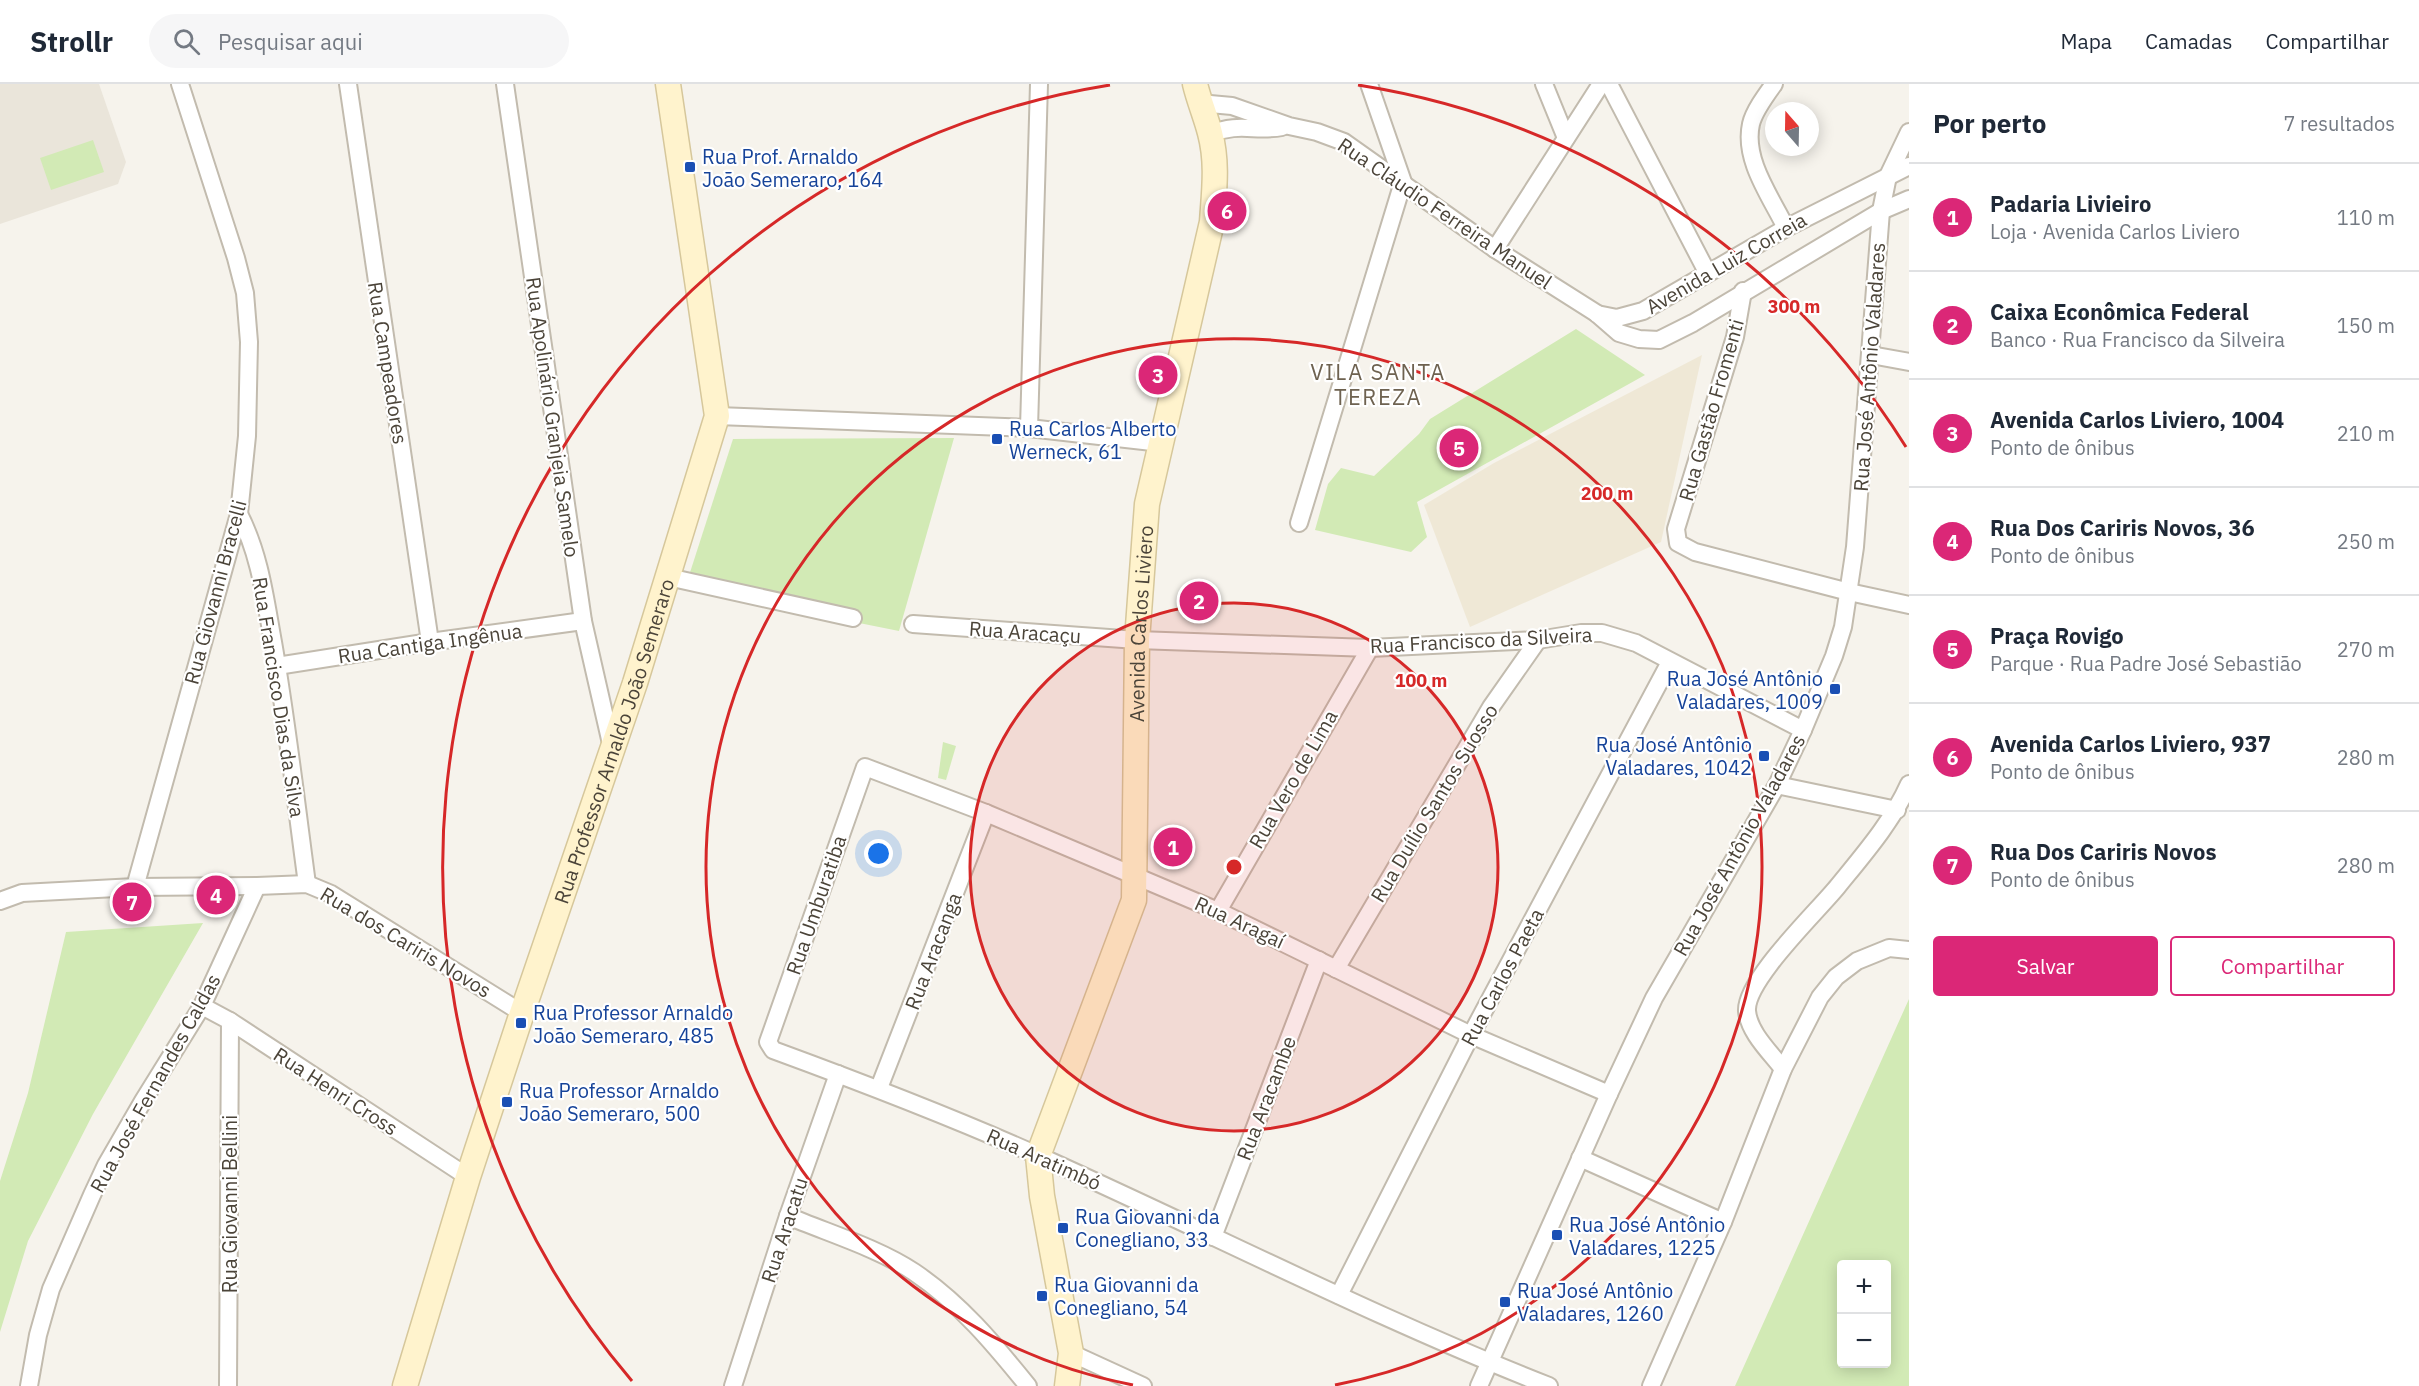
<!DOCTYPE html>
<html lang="pt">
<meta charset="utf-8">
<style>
:root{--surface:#fff;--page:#f6f6f7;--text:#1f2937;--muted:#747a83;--line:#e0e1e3;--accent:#db2777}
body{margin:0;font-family:"IBM Plex Sans",sans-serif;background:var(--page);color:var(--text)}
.controls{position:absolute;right:18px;bottom:18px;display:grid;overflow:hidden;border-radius:6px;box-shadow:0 3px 15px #0003}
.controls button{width:54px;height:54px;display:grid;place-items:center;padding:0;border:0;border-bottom:2px solid var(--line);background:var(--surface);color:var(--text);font:30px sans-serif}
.compass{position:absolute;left:1765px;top:18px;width:54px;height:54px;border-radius:50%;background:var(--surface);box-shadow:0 3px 15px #0003;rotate:340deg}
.you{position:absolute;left:879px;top:770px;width:21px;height:21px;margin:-15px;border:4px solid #fff;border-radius:50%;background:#1a73e8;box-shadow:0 0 0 9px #1a73e833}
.badge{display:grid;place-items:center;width:39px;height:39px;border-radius:50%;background:var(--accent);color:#fff;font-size:20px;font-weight:700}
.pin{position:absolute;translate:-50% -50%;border:3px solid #fff;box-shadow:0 2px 6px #0006}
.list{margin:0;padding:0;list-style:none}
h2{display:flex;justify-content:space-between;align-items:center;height:78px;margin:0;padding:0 24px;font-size:26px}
h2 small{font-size:20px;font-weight:400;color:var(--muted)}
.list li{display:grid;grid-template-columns:39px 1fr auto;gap:18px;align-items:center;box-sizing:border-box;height:108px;padding:0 24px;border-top:2px solid var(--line)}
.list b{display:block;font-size:22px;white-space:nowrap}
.list p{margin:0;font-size:20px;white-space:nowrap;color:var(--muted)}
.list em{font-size:20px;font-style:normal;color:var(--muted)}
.actions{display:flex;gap:12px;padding:18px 24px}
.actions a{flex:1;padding:14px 0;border:2px solid var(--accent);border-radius:6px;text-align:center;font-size:21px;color:var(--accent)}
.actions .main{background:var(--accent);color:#fff}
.icon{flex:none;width:33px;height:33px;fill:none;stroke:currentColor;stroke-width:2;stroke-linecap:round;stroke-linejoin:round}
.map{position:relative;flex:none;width:1909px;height:1302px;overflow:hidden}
header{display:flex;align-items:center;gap:36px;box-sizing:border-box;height:84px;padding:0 30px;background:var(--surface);border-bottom:2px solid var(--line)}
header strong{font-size:28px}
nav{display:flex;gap:33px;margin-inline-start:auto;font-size:21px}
.search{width:420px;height:54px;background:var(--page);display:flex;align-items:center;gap:15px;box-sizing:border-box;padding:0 21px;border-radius:33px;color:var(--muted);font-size:22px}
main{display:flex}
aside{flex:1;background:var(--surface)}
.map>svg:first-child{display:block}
.residential{fill:#eae5da}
.education{fill:#efe8d6}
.green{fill:#d2eab5;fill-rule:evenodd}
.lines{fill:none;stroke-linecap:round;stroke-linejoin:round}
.street-casing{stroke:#c2bbae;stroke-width:20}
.secondary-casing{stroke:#d6c79b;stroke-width:27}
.street{stroke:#fff;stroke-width:16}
.secondary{stroke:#fff3cd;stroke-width:24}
.ring{fill:none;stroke:#d62828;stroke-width:3}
.transit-dot{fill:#1a4fb4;stroke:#fff;stroke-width:2}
.labels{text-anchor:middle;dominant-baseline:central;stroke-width:4.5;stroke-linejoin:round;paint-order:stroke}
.transit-label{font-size:20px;fill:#164399;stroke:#fff;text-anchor:start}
.street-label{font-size:20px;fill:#4b4439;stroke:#fff}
.quarter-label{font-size:22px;letter-spacing:1.5px;fill:#6e6250;stroke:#fff}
.centre{fill:#d62828;stroke:#fff;stroke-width:3}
.ring-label{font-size:18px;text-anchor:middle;font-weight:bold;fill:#d62828;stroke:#fff;stroke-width:4.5;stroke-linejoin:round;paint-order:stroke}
</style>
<header>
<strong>Strollr</strong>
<div class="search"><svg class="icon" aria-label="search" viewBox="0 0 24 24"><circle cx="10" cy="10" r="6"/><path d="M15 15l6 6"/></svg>Pesquisar aqui</div>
<nav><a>Mapa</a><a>Camadas</a><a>Compartilhar</a></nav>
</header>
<main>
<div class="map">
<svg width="1909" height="1302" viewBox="0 0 1909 1302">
<rect width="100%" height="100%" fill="#f6f3ec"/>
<!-- residential -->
<path class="residential" d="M 0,0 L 99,0 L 126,78 L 118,100 L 0,140 Z"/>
<!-- education -->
<path class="education" d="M 1702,271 L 1661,458 L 1470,543 L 1424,421 L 1494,379 Z"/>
<!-- green -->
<g class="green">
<path d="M 93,56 L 104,88 L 51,106 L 40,74 Z"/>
<path d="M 1576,245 L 1645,291 L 1417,418 L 1427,453 L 1411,468 L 1315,446 L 1328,400 L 1341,384 L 1374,392 L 1419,350 L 1430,335 Z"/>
<path d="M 954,354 L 899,547 L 685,504 L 733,355 Z"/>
<path d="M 943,658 L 956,662 L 946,696 L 938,694 Z"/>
<path d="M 203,839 L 93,1030 L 28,1157 L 0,1248 L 0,1097 L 28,1009 L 66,848 Z"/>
<path d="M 1909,915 L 1909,1302 L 1735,1302 ZM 1842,1180 L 1886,1180 L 1886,1280 L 1842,1280 Z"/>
</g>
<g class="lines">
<defs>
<g id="street">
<path d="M 348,0 L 430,558"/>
<path d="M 505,0 L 583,537 L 612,664"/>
<path d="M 1544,0 L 1566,54"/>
<path d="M 1609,0 L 1707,188"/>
<path d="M 1774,0 C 1766,11 1754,27 1751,40 C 1743,76 1771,113 1786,144"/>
<path d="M 1199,19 L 1232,22 L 1289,42 L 1317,48 L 1344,58 L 1495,165 L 1596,229 L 1619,249 L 1639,255 L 1659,256 L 1693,239 L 1881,127 L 1909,115"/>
<path d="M 1210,50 C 1240,38 1254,48 1282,43"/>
<path d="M 1495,165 L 1601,0"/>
<path d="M 1743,207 L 1735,253 L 1676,445 L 1678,459 L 1695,468 L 1849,508 L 1909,521"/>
<path d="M 1597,230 L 1617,234 L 1643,227 L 1786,144 L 1909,82"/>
<path d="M 1871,271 L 1909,278"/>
<path d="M 717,332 L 1029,344 L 1161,359"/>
<path d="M 1029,344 L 1039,0"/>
<path d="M 239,430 C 260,471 265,514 273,558 C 287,638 296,719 307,800"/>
<path d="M 1299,439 L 1403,98 L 1369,0"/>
<path d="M 668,493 L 853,534"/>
<path d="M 913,540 L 1137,556 L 1370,564 L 1538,556 L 1581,549 L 1602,549 L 1636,559 L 1803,646"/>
<path d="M 277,582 L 430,558 L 583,537"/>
<path d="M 1777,701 L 1897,726"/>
<path d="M 135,803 L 239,430 L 247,352 L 249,258 L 245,209 L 236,174 L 180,0"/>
<path d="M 0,817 L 22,809 L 135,803 L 257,802 L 307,800 L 331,810 L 522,929"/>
<path d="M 1218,827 L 1370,564"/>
<path d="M 1336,885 L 1491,623 L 1538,556"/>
<path d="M 202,922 L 230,937 L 468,1093"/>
<path d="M 1783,985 C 1771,969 1749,949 1747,927 C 1745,896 1818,827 1838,802 C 1864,770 1892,738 1909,700"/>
<path d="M 879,1004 L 986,729"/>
<path d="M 1580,1074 L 1723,1138"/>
<path d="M 788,1132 C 828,1149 878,1164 914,1188 C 960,1219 994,1260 1028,1302"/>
<path d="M 1213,1153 L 1319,876"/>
<path d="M 1339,1211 L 1471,951 L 1670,578"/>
<path d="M 1071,1269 L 1143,1302"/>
<path d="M 29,1302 L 38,1251 L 51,1205 L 92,1111 L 106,1081 L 143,1017 L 202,922 L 257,802"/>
<path d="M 228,1302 L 230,937"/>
<path d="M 733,1302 L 788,1132 L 838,990"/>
<path d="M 1479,1302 L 1609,1010 L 1654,914 L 1777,701 L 1803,646 L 1834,572 L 1843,543 L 1855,463 L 1881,127 L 1888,92 L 1909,48"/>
<path d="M 1549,1302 C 1375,1234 1209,1148 1039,1072 C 952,1033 863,999 773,966 L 768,958 L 865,683 L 986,729 L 1218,827 L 1471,951 L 1609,1010"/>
<path d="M 1651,1302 L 1723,1138 L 1783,985 L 1820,913 L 1836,893 L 1857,877 L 1889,864 L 1909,866"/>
</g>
<g id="secondary">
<path id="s1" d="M 405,1302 L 468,1093 L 522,929 L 635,599 L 717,332 L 668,0"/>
<path id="s2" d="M 1067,1302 L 1071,1269 L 1042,1112 L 1038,1072 L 1134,816 L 1137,556 L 1147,420 L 1212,138 C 1214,108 1218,79 1210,49 C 1206,33 1199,17 1195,0"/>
</g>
</defs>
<!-- street casing -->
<use href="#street" class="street-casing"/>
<!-- secondary casing -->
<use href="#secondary" class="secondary-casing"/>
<!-- street -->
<use href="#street" class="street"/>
<!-- secondary -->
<use href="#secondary" class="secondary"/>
</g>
<!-- distance rings -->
<circle cx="1234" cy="783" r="264" fill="#d62828" fill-opacity=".12"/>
<g class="ring">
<circle cx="1234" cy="783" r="264"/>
<path d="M1133 1301A528 528 0 1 1 1335 1301"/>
<path d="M632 1297A792 792 0 0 1 1110 1M1358 1A792 792 0 0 1 1906 363"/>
</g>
<!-- markers -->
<g class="transit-dot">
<rect x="684" y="77" width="12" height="12" rx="3"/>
<rect x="991" y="349" width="12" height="12" rx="3"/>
<rect x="1829" y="599" width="12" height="12" rx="3"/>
<rect x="1758" y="666" width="12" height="12" rx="3"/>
<rect x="515" y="933" width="12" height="12" rx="3"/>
<rect x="501" y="1012" width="12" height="12" rx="3"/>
<rect x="1057" y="1138" width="12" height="12" rx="3"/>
<rect x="1551" y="1145" width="12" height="12" rx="3"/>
<rect x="1036" y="1206" width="12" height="12" rx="3"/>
<rect x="1499" y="1212" width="12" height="12" rx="3"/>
</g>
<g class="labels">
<!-- transit labels -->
<g class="transit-label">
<text x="702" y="72">Rua Prof. Arnaldo<tspan x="702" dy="23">João Semeraro, 164</tspan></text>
<text x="1009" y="344">Rua Carlos Alberto<tspan x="1009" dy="23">Werneck, 61</tspan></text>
<text x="1823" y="594" text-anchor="end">Rua José Antônio<tspan x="1823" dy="23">Valadares, 1009</tspan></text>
<text x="1752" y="660" text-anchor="end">Rua José Antônio<tspan x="1752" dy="23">Valadares, 1042</tspan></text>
<text x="533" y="928">Rua Professor Arnaldo<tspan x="533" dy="23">João Semeraro, 485</tspan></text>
<text x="519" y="1006">Rua Professor Arnaldo<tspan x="519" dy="23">João Semeraro, 500</tspan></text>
<text x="1075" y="1132">Rua Giovanni da<tspan x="1075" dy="23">Conegliano, 33</tspan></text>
<text x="1569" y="1140">Rua José Antônio<tspan x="1569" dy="23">Valadares, 1225</tspan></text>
<text x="1054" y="1200">Rua Giovanni da<tspan x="1054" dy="23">Conegliano, 54</tspan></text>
<text x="1517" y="1206">Rua José Antônio<tspan x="1517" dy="23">Valadares, 1260</tspan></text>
</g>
<!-- street labels -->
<g class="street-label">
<text transform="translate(1445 129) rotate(34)">Rua Cláudio Ferreira Manuel</text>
<text transform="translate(1726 179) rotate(-30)">Avenida Luiz Correia</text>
<text transform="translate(388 279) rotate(81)">Rua Campeadores</text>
<text transform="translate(1869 283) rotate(-86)">Rua José Antônio Valadares</text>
<text transform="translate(1711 326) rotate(-74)">Rua Gastão Fromenti</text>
<text transform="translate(553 333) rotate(82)">Rua Apolinário Granjeia Samelo</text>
<text transform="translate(215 508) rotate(-75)">Rua Giovanni Bracelli</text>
<text stroke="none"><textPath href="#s2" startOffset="783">Avenida Carlos Liviero</textPath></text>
<text transform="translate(1025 548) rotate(4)">Rua Aracaçu</text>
<text transform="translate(1481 556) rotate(-3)">Rua Francisco da Silveira</text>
<text transform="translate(430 559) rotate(-8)">Rua Cantiga Ingênua</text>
<text transform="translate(279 613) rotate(81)">Rua Francisco Dias da Silva</text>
<text stroke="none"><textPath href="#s1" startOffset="678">Rua Professor Arnaldo João Semeraro</textPath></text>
<text transform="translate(1293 695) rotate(-60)">Rua Vero de Lima</text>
<text transform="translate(1434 719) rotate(-59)">Rua Duílio Santos Suosso</text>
<text transform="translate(1739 761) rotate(-61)">Rua José Antônio Valadares</text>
<text transform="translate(816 821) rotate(-71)">Rua Umburatiba</text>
<text transform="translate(1240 838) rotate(25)">Rua Aragaí</text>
<text transform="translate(406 858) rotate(31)">Rua dos Cariris Novos</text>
<text transform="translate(933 867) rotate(-69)">Rua Aracanga</text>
<text transform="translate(1502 893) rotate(-62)">Rua Carlos Paeta</text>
<text transform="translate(155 999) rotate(-61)">Rua José Fernandes Caldas</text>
<text transform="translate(336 1007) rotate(33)">Rua Henri Cross</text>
<text transform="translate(1266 1014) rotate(-69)">Rua Aracambe</text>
<text transform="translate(1044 1075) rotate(24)">Rua Aratimbó</text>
<text transform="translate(229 1120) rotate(-90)">Rua Giovanni Bellini</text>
<text transform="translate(784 1146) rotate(-72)">Rua Aracatu</text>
</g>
<!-- quarter labels -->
<g class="quarter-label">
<text x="1378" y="287">VILA SANTA<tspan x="1378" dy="25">TEREZA</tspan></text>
</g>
</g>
<circle cx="1234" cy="783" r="9" class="centre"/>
<g class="ring-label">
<text x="1794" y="229">300 m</text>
<text x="1607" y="416">200 m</text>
<text x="1421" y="603">100 m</text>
</g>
</svg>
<div class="controls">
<button>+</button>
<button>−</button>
</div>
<svg class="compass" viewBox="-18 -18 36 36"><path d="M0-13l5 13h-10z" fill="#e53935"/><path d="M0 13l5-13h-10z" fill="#747a83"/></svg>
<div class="you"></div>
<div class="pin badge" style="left:1173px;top:763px">1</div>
<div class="pin badge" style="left:1199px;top:517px">2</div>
<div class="pin badge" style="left:1158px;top:291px">3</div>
<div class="pin badge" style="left:216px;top:811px">4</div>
<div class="pin badge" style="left:1459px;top:364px">5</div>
<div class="pin badge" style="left:1227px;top:127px">6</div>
<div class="pin badge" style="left:132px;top:818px">7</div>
</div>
<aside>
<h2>Por perto<small>7 resultados</small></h2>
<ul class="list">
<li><span class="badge">1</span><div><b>Padaria Livieiro</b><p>Loja · Avenida Carlos Liviero</p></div><em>110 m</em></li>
<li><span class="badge">2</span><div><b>Caixa Econômica Federal</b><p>Banco · Rua Francisco da Silveira</p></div><em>150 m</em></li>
<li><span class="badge">3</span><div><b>Avenida Carlos Liviero, 1004</b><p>Ponto de ônibus</p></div><em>210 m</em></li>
<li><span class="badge">4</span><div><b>Rua Dos Cariris Novos, 36</b><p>Ponto de ônibus</p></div><em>250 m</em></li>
<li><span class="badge">5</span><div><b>Praça Rovigo</b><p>Parque · Rua Padre José Sebastião</p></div><em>270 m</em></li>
<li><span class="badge">6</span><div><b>Avenida Carlos Liviero, 937</b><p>Ponto de ônibus</p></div><em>280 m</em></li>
<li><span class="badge">7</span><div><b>Rua Dos Cariris Novos</b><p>Ponto de ônibus</p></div><em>280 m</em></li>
</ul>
<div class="actions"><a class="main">Salvar</a><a>Compartilhar</a></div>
</aside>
</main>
